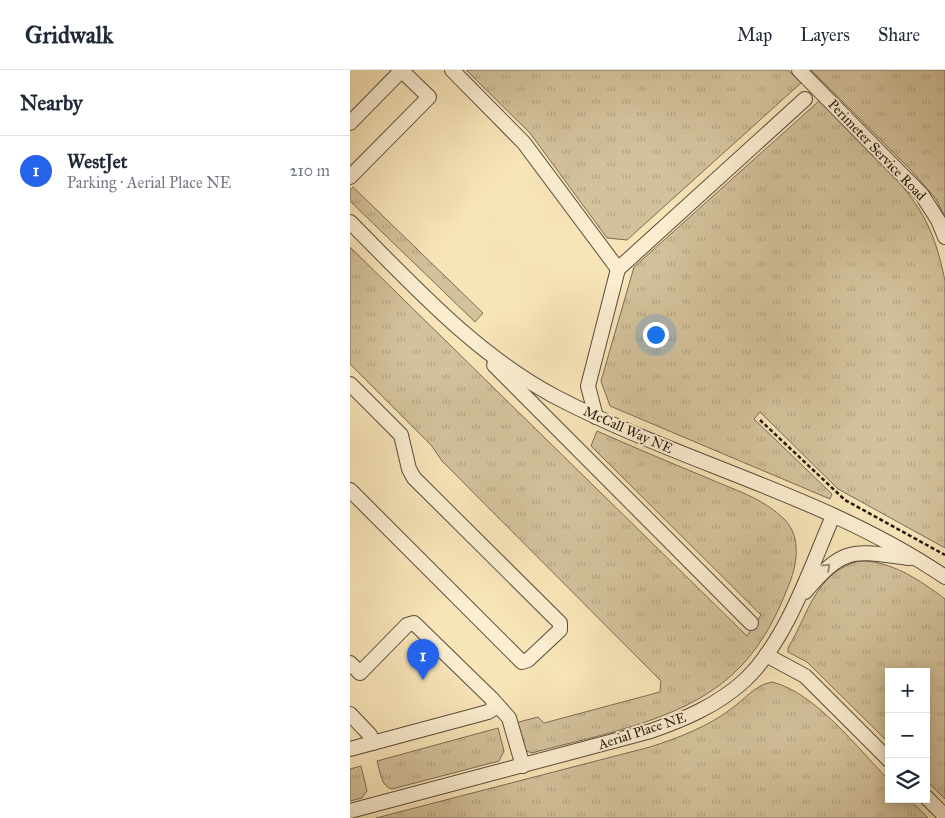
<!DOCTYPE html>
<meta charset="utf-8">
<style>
:root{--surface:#fff;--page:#f6f6f7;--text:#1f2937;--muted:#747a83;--line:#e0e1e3;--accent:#2563eb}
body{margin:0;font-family:"IM FELL Great Primer",serif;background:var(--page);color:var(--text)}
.controls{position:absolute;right:15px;bottom:15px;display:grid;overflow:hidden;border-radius:0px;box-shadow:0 2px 12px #0003}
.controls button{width:45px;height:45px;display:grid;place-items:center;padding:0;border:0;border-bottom:1px solid var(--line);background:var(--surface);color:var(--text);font:25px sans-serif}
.you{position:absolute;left:305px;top:264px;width:18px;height:18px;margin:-12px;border:4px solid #fff;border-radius:50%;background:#1a73e8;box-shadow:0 0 0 8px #1a73e833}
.badge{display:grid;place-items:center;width:32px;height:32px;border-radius:50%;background:var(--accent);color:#fff;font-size:16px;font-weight:700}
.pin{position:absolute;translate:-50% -41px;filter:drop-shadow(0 1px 2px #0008)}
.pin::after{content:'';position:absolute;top:26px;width:18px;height:15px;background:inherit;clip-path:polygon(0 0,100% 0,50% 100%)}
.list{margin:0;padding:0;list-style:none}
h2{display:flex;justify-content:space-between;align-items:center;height:65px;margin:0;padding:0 20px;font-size:21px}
h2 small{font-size:16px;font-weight:400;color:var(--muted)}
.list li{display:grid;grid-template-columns:32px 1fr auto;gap:15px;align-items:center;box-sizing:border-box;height:70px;padding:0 20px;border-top:1px solid var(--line)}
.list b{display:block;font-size:19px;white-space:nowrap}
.list p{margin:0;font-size:16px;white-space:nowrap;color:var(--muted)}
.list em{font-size:16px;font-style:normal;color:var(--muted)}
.icon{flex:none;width:28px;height:28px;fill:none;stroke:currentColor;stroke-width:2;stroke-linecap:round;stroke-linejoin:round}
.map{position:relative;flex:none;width:595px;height:748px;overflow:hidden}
header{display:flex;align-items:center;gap:30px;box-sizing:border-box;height:70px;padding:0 25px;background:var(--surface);border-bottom:1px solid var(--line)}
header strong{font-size:24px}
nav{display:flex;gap:28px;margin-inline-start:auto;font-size:18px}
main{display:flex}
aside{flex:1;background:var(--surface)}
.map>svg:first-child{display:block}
.grass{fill:url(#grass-tufts);stroke:#7c6c56}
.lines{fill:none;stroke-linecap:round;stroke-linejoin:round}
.minor-casing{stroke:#594a3a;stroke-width:16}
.path{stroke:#241610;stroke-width:2.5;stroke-dasharray:4 2.5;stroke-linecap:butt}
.minor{stroke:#faedd0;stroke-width:14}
.oneway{stroke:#9a8c7a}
.labels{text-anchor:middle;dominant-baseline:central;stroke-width:4;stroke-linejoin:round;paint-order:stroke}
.street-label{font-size:14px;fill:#241610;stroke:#faedd0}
</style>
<header>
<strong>Gridwalk</strong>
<nav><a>Map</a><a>Layers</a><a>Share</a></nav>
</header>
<main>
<aside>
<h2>Nearby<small></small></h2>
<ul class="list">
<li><span class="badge">1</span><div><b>WestJet</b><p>Parking · Aerial Place NE</p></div><em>210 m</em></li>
</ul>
</aside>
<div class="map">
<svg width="595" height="748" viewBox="0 0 595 748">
<defs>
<pattern id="grass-tufts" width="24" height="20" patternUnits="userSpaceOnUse" patternTransform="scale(1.25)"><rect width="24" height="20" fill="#d3c19b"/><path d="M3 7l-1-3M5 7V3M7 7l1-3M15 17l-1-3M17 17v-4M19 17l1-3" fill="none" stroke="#b5a584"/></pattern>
</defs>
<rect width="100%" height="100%" fill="#f7e4b7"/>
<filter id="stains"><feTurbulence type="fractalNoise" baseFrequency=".004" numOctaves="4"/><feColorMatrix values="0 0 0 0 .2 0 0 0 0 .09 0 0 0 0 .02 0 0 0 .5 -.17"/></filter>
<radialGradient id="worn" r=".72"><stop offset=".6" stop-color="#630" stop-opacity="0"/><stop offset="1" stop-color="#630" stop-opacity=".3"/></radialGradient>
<!-- grass -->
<g class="grass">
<path d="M 116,0 L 438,0 L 451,13 L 277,170 L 257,168 L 180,63 Z"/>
<path d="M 461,0 L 595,0 L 595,147 L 586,129 L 561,100 Z"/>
<path d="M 469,31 C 503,65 543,98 569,139 C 583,161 590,186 595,211 L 595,478 L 488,419 L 410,342 L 404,349 L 482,424 L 480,429 L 260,336 L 251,311 L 284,197 Z"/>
<path d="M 3,117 L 133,243 L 125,252 L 0,131 L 0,120 Z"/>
<path d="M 0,177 L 397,566 L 411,545 L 241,376 L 247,361 C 283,377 319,392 355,407 C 382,419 414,428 435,450 C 452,468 447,496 438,517 C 427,545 413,573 392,595 C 342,650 251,664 182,683 L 174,680 L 165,653 L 188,647 L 194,653 L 310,622 L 311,611 L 92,391 L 81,375 L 0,294 Z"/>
<path d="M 509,491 C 541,490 571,511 595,529 L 595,729 L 576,710 L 576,602 L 539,602 L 539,673 L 457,592 L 438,582 L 438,578 C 459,543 465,503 509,491 Z"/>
<path d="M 422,612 C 466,623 507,678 539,710 L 539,729 L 559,729 L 578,748 L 26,748 L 300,677 C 328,668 357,657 381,639 C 395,629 405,615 422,612 Z"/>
<path d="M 148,658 L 154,681 L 149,691 L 42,719 C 31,717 30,701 27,691 Z"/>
<path d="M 11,696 L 17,721 L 12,728 L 0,731 L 0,699 Z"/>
</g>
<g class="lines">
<defs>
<g id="minor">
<path d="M 102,0 L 174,73 L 268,199"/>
<path d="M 449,0 L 572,125 L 588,150 L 595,167"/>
<path d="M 0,53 L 52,0"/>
<path d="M 0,107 L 79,27 L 52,1"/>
<path d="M 0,152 C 63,215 124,283 204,326 C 331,393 476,426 595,507"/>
<path d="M 144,295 L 401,553"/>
<path d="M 0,314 L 51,365 L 59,399 L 64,408 L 210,553 L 210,560 L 178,590 L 172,592 L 0,420"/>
<path d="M 246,347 L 238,316 L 268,199 L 455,29"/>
<path d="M 455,522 C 495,475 502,481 560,488"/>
<path d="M 416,585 L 455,606 L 539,690"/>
<path d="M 0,593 L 10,603 L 57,555 L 64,553 L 142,629 L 144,634 L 143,639 L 138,642 L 0,679"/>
<path d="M 142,629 L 159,648 L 173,696"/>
<path d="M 0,644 L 20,665 L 23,673"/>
<path d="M 576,727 L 595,746"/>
<path d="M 0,741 L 301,661 C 335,649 368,635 395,610 C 437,570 460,499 483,446"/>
</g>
</defs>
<!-- minor casing -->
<use href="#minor" class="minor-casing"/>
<!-- path -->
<path class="path" d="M 410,350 L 495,430 L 595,485"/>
<!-- minor -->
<use href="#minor" class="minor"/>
</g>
<!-- one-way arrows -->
<defs><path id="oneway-chevron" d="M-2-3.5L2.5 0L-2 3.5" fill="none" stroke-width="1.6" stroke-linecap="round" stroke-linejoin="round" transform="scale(1.25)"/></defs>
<use class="oneway" href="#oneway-chevron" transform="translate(477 497) rotate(-43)"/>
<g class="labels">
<!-- street labels -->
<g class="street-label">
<text transform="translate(527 80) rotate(46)">Perimeter Service Road</text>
<text transform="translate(278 360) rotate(24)">McCall Way NE</text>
<text transform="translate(292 661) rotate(-18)">Aerial Place NE</text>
</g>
</g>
<rect width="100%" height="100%" filter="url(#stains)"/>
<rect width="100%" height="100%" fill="url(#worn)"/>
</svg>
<div class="controls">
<button>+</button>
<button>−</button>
<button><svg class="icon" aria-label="layers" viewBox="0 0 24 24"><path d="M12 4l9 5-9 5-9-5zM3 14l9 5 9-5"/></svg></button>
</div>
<div class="you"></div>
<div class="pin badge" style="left:73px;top:610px">1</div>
</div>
</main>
